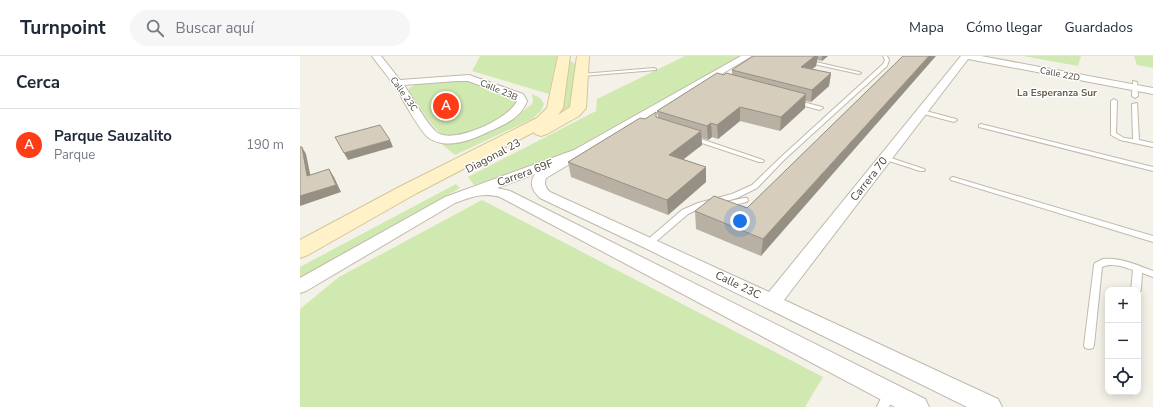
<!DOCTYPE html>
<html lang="es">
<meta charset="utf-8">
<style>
:root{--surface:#fff;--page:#f6f6f7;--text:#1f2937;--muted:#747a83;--line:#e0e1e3;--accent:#fe3c16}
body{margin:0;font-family:"Nunito Sans",sans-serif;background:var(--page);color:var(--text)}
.controls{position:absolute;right:12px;bottom:12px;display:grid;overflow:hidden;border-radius:8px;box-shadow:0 2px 10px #0003}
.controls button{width:36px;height:36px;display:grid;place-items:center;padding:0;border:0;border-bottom:1px solid var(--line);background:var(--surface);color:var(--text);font:20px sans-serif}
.you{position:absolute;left:440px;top:165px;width:14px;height:14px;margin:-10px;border:3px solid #fff;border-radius:50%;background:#1a73e8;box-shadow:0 0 0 6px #1a73e833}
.badge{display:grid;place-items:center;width:26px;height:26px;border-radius:50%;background:var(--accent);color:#fff;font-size:13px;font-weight:700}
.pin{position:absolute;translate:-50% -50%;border:2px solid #fff;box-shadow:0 1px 4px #0006}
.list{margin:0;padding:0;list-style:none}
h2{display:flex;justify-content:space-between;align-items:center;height:52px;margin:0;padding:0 16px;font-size:17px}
h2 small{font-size:13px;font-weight:400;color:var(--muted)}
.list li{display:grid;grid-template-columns:26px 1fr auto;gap:12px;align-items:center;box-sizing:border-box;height:72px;padding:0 16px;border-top:1px solid var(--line)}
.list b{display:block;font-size:15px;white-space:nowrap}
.list p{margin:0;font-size:13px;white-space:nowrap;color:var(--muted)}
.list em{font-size:13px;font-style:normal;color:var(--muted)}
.icon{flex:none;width:22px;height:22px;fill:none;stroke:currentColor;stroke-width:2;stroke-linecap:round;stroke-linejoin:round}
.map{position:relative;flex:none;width:853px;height:351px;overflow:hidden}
header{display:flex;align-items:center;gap:24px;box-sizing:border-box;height:56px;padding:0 20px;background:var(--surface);border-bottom:1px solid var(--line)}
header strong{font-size:19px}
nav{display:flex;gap:22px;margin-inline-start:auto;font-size:14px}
.search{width:280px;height:36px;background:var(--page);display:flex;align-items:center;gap:10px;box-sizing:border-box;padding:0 14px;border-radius:22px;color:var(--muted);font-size:15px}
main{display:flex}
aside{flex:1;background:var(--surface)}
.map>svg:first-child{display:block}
.green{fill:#cfe9b0}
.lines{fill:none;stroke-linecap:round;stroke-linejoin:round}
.lane-casing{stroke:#c0b9ab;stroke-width:2}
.street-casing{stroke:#c0b9ab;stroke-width:2}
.secondary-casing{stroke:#d5c697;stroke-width:2}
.lane{fill:#fff;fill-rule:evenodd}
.street{fill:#fff;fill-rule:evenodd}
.secondary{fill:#fff2c8;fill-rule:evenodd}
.wall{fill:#b8b0a3}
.shaded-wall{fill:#969084}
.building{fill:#d6cdbd;stroke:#969084}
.labels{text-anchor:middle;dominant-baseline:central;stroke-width:3;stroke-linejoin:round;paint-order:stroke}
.far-street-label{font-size:9px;fill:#484237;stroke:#fff}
.far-neighbourhood-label{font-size:10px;font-weight:bold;fill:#6b604e;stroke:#fff}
.street-label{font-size:11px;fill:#484237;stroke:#fff}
</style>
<header>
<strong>Turnpoint</strong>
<div class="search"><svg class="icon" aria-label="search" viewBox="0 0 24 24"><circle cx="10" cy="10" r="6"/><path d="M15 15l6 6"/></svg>Buscar aquí</div>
<nav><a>Mapa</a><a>Cómo llegar</a><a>Guardados</a></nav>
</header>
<main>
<aside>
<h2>Cerca<small></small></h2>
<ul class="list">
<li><span class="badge">A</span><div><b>Parque Sauzalito</b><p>Parque</p></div><em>190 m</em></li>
</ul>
</aside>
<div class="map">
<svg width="853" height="351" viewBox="0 0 853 351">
<rect width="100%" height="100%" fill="#f4f1e8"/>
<!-- green -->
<g class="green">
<path d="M 180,0 L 257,0 L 249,38 L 172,15 Z"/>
<path d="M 385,0 L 441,0 L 271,96 L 174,129 L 168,121 L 296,55 L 297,43 Z"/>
<path d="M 723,0 L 781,0 L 778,10 Z"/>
<path d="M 834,0 L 853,0 L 853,12 L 837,9 Z"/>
<path d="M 267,3 L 277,9 L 271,51 L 265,57 L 252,61 Z"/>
<path d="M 162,24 L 170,26 L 213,42 L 216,45 C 215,49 214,52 211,55 C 201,66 158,83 144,79 C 134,75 116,45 109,35 L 109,32 L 119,27 Z"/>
<path d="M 232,38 L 240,42 L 244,48 L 241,55 L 232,63 L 155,99 L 139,86 L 174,81 L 217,60 L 232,48 L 233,45 Z"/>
<path d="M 156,128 L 160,132 L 0,222 L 0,211 Z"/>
<path d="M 182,144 L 523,321 L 505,351 L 0,351 L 0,253 L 39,221 Z"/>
</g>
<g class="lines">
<defs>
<g id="lane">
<path d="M 583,0 L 587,0 L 589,4 L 587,10 L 485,103 L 457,132 L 437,142 L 403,151 L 388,158 L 352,189 L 346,189 L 345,187 L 346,185 L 382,154 L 398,147 L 432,138 L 452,129 L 481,101 L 583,8 L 585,4 Z"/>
<path d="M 507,4 L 559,16 L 561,17 L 559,18 L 505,6 L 505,5 Z"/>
<path d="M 354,12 L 356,13 L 356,14 L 282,20 L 280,19 L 282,18 Z"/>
<path d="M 833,25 L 837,26 L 838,40 L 835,42 L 832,40 Z"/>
<path d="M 814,43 L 817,45 L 816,77 L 824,82 L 833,83 L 832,48 L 837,47 L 839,84 L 853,87 L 853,91 L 820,84 L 811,79 L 811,45 Z"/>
<path d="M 495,44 L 522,51 L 523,52 L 520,54 L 493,47 L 492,46 Z"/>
<path d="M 622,54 L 656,63 L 657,64 L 654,66 L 620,57 L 620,55 Z"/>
<path d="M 681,68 L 853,111 L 853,115 L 679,71 L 679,69 Z"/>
<path d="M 392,80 L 463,104 L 464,105 L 463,106 L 459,106 L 390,83 L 390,81 Z"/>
<path d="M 585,100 L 624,113 L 625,114 L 624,115 L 620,115 L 583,103 L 583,101 Z"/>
<path d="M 653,121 L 853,180 L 853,186 L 651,124 L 650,123 L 651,122 Z"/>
<path d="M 444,142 L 447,142 L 448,144 L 447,146 L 424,151 L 420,149 L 421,147 Z"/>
<path d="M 803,203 C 820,201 837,209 853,215 L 853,221 L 842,217 L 841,234 L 838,237 L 838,234 L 831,234 L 833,214 C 824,211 812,206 802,211 L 794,289 L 793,292 L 789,293 L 785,292 L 784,289 L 794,209 L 795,207 Z"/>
<path d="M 589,332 L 593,333 L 595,337 L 589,351 L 577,351 L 585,333 Z"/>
</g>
<g id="street">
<path d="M 72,0 L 81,0 L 100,24 L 169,19 L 223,38 L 227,45 C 221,62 204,69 188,76 C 172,84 146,94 129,82 C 119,75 102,41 94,29 C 87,19 79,10 72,0 ZM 157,25 L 168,25 L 215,42 L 217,45 C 210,62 155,88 138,77 C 128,71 112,40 104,29 Z"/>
<path d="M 441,0 L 452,0 L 246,122 C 244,128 245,131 250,136 L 469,236 L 661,0 L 681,0 L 853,32 L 853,38 L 668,3 L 484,244 L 698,343 L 702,351 L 667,351 L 343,191 L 240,142 C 232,134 229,128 235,118 L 197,132 L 210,135 L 625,343 L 629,351 L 595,351 L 200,141 C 183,136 171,141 155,147 L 6,235 L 0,237 L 0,222 L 145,141 L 274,94 Z"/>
</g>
<path id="secondary" d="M 258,0 L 270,0 L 263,52 L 258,59 L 270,51 L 277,0 L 289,0 L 286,52 L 279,60 L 247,78 L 241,80 L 235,78 L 234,76 L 117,137 L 8,199 L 0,202 L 0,184 L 103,129 L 237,62 L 247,52 Z"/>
</defs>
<!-- lane casing -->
<use href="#lane" class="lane-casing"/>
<!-- street casing -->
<use href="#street" class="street-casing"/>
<!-- secondary casing -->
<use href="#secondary" class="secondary-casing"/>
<!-- lane -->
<use href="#lane" class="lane"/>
<!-- street -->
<use href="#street" class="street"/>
<!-- secondary -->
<use href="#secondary" class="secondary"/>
</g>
<!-- wall -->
<g class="wall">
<path d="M 453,0 L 528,0 L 522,5 L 517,4 L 516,10 L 512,13 L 531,17 L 529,30 L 511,46 L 505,45 L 505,52 L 480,75 L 440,65 L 418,83 L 412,81 L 408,84 L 402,82 L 402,89 L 383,103 L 406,111 L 406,126 L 368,159 L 271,121 L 268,106 L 345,63 L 356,61 L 358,61 L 357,55 L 424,19 L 432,19 L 432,14 Z"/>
<path d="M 603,0 L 461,200 L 396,173 L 395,155 L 447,152 Z"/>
</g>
<!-- shaded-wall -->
<g class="shaded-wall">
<path d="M 515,0 L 518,0 L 516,10 L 500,23 L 501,11 Z"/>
<path d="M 522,0 L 528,0 L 522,5 Z"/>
<path d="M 629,0 L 636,0 L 461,200 L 463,183 Z"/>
<path d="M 531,17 L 529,30 L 511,46 L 512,34 Z"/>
<path d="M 506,38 L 505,52 L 480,75 L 481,61 Z"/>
<path d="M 440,51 L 440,65 L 418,83 L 417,69 Z"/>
<path d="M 411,67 L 412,81 L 408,84 L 407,70 Z"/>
<path d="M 401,75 L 402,89 L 371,113 L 369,99 Z"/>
<path d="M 90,84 L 93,91 L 48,104 L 44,97 Z"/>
<path d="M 2,91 L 6,98 L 12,127 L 7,120 Z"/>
<path d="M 406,111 L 406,126 L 368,159 L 367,144 Z"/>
<path d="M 29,113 L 34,121 L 41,136 L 0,150 L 0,140 Z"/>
</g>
<!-- building -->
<g class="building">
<path d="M 453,0 L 515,0 L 501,11 L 531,17 L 512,34 L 432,14 Z"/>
<path d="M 603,0 L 629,0 L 463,183 L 395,155 L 414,140 L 447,152 Z"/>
<path d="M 417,17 L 424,19 L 426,17 L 506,38 L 481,61 L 440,51 L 417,69 L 411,67 L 407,70 L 357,55 Z"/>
<path d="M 356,56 L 356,61 L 401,75 L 369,99 L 406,111 L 367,144 L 268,106 L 340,62 L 345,63 Z"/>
<path d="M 80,69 L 90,84 L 44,97 L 35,81 Z"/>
<path d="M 0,91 L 2,91 L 7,120 L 29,113 L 36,129 L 0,140 Z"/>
</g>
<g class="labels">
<!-- far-street labels -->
<g class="far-street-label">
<text transform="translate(760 18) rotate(11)">Calle 22D</text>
<text transform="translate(199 34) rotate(23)">Calle 23B</text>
<text transform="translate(104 38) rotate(55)">Calle 23C</text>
</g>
<!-- far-neighbourhood labels -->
<g class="far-neighbourhood-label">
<text x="757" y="37">La Esperanza Sur</text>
</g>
<!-- street labels -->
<g class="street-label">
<text transform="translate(193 100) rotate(-28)">Diagonal 23</text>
<text transform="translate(225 117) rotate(-20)">Carrera 69F</text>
<text transform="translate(569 123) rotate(-52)">Carrera 70</text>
<text transform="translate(438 229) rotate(26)">Calle 23C</text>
</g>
</g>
</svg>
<div class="controls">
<button>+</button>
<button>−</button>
<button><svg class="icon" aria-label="locate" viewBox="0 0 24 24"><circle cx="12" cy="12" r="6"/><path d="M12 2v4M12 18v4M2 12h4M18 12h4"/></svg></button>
</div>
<div class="you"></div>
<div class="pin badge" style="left:146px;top:50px">A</div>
</div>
</main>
